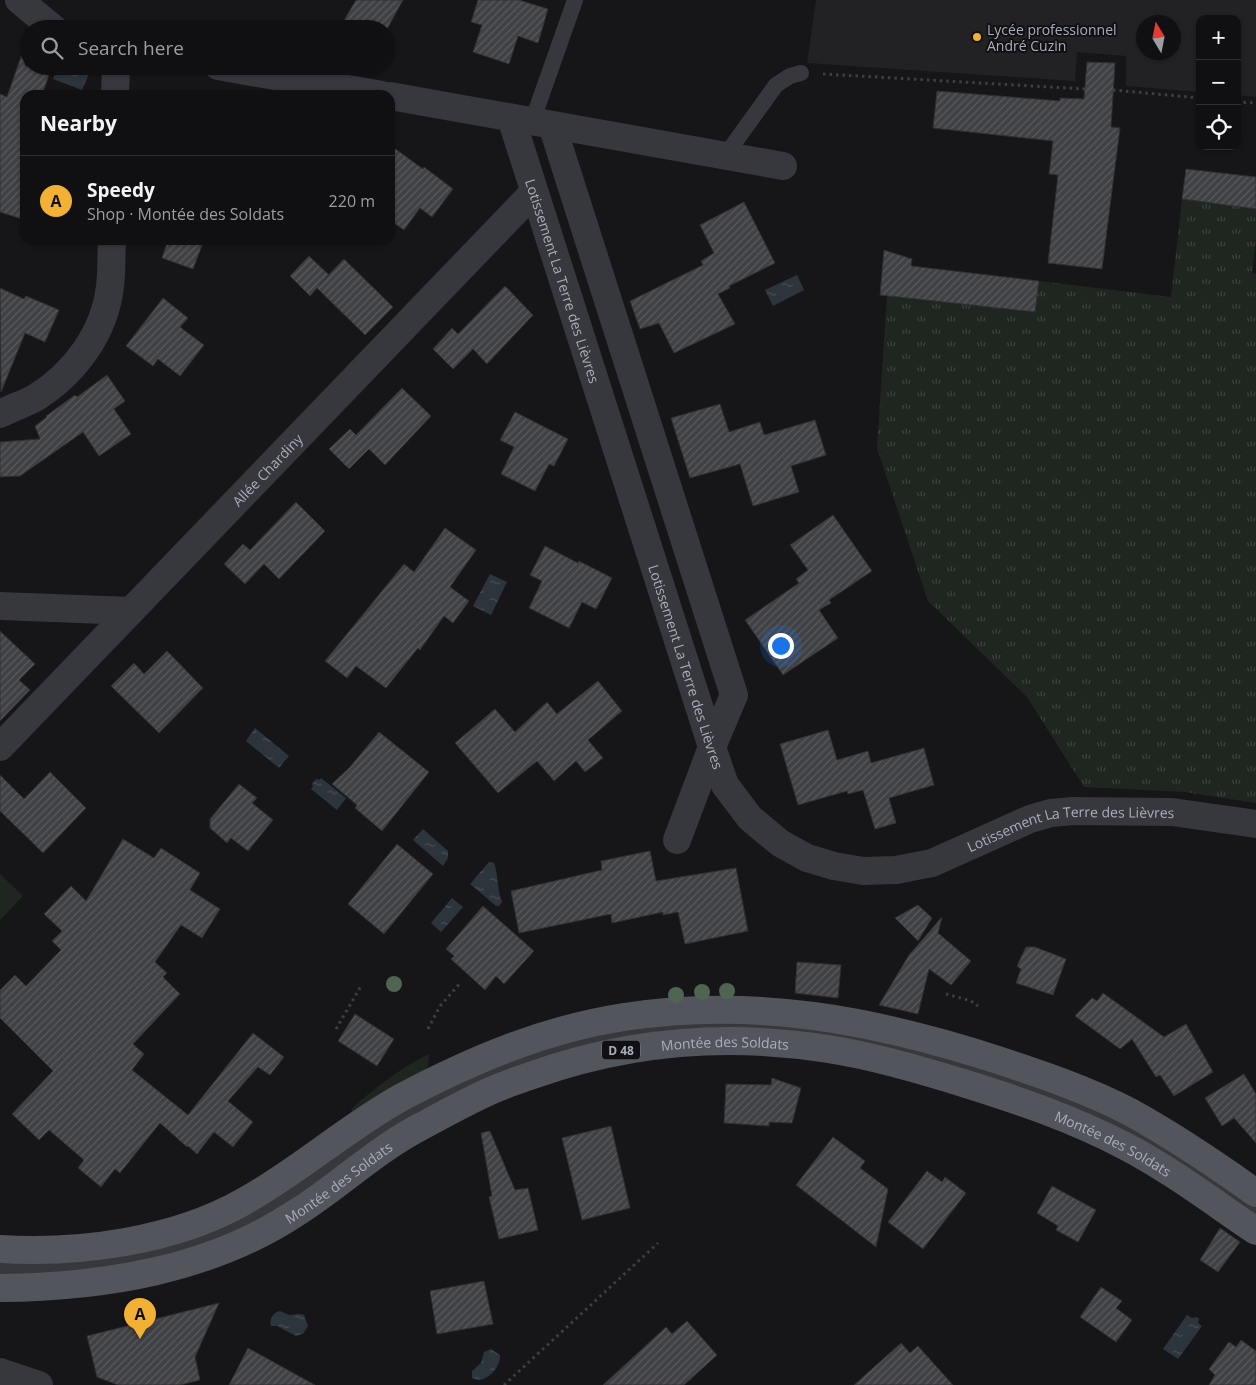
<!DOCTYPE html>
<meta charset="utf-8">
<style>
:root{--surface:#101012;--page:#1e1e20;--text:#f1f3f6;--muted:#9c9d9f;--line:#303032;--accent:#f2b134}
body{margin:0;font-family:"Open Sans",sans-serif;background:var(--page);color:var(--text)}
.controls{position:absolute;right:15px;top:15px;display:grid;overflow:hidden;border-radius:10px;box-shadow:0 1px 4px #0004}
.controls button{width:45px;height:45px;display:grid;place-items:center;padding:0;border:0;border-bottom:1px solid var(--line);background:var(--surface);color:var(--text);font:25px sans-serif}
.compass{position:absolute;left:1136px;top:15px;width:45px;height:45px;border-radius:50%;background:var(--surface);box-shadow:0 1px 4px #0004;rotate:350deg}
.you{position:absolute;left:780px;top:645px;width:18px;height:18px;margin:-12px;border:4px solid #fff;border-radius:50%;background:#1a73e8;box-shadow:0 0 0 8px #1a73e833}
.badge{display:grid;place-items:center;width:32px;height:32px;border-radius:50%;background:var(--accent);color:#111;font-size:16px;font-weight:700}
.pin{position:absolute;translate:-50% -41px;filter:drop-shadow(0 1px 2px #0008)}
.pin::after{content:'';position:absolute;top:26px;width:18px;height:15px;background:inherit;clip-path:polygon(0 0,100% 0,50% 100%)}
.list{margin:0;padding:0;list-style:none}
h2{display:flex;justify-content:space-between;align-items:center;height:65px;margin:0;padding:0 20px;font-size:21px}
h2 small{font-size:16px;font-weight:400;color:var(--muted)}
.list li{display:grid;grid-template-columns:32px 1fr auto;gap:15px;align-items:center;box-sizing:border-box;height:90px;padding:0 20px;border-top:1px solid var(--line)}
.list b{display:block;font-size:19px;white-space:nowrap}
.list p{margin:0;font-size:16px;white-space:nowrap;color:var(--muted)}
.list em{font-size:16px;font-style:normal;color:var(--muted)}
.icon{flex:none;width:28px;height:28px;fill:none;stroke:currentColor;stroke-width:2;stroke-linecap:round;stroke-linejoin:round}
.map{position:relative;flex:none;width:1256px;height:1385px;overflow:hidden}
.search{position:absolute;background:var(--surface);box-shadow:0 1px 4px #0004;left:20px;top:20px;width:375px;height:55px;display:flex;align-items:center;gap:12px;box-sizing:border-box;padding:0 18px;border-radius:28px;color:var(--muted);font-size:19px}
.panel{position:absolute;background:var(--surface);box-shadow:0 1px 4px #0004;left:20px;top:90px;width:375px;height:155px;border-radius:15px}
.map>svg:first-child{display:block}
.built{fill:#222225;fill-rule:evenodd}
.grass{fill:url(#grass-tufts)}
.garden{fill:#1e261f}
.water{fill:url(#water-ripples)}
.building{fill:url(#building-hatch);stroke:#303034}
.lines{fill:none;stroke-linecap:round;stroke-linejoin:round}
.path{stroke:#3d3f44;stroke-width:3;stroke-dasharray:2.5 4;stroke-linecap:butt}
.service{stroke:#37383d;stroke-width:16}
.minor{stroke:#37383d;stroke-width:28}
.primary{stroke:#53555c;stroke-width:28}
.tree{fill:#506452}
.poi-dot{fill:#f2b134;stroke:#111113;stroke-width:2}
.labels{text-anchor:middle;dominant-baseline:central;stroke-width:4;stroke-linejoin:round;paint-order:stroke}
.shield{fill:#111113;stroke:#7b7e86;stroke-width:1}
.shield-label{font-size:12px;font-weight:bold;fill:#a8adb8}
.poi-label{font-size:14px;fill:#a8adb8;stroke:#111113;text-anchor:start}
.street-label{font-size:14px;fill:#a8adb8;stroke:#111113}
</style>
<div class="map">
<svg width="1256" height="1385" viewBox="0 0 1256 1385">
<defs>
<pattern id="grass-tufts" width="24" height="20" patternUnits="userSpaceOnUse" patternTransform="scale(1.25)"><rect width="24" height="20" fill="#1e261f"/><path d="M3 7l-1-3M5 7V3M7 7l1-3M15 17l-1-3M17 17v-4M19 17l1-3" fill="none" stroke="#3c433d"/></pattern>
<pattern id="water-ripples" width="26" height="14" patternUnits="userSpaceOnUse" patternTransform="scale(1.25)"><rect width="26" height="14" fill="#2c353c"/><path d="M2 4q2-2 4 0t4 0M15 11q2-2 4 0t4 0" fill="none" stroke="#485056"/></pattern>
<pattern id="building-hatch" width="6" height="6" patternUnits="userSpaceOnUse" patternTransform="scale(1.25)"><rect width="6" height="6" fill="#404145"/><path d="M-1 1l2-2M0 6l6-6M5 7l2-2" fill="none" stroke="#595a5e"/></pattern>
</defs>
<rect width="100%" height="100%" fill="#161618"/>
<!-- built -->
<path class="built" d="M 816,0 L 1256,0 L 1256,97 L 1237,95 L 1237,19 L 1200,19 L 1200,92 L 1126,86 L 1126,56 L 1077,52 L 1075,81 L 807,63 ZM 1144,22 L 1174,22 L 1174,52 L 1144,52 Z"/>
<!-- grass -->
<path class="grass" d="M 1182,199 L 1256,209 L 1256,239 L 1252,273 L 1256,274 L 1256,803 L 1185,792 L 1084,787 L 1027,697 L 928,601 L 877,448 L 887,295 L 1034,312 L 1039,281 L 1171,297 Z"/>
<!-- garden -->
<g class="garden">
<path d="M 0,874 L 23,896 L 0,920 Z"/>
<path d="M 429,1054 L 428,1066 L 424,1074 L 354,1115 L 351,1109 C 375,1088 400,1068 429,1054 Z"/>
</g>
<!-- water -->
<g class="water">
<path d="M 58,66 L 68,66 L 89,74 L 82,90 L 53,79 Z"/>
<path d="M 797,275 L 804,290 L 773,306 L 765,290 Z"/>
<path d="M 490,574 L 507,582 L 491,615 L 473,606 Z"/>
<path d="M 255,728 L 289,756 L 279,768 L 246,741 Z"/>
<path d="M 321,778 L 346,798 L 337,810 L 311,789 L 313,786 L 312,784 L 316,779 L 319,780 Z"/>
<path d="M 423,829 L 448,851 L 448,858 L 443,866 L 413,840 Z"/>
<path d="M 489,862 L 494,863 C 498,872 497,890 502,902 L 499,906 L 496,906 L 470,884 Z"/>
<path d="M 452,898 L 463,907 L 441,932 L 431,923 Z"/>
<path d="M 280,1311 L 289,1315 L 300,1314 L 304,1315 L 308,1326 L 303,1334 L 296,1336 L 277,1326 L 271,1326 C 269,1320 273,1312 280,1311 Z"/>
<path d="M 1187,1315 L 1192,1318 L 1197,1317 L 1199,1319 L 1198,1323 L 1202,1326 L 1178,1359 L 1163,1349 Z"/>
<path d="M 491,1349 L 500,1355 C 501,1368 485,1385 472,1378 L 472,1371 L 481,1363 L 484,1352 Z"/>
</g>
<!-- building -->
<g class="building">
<path d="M 356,0 L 403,0 L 387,29 L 339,29 Z"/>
<path d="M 478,0 L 519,0 L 548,9 L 538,43 L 518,36 L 509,64 L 473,52 L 482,25 L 471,22 Z"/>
<path d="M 22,54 L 25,55 L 25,66 L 52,66 L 42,95 L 25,95 L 25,220 L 0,212 L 0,94 L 7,97 Z"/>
<path d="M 1087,62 L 1115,63 L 1111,127 L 1120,128 L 1102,269 L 1048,263 L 1058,175 L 1049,174 L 1053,141 L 933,128 L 937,91 L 1060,101 L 1060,98 L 1084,99 Z"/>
<path d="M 390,145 L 423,169 L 424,167 L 453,189 L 432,217 L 420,208 L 404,230 L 390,220 Z"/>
<path d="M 1186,169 L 1256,177 L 1256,209 L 1182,199 Z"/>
<path d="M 744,202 L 775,263 L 729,286 L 730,288 L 718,294 L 735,324 L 674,353 L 659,323 L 640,329 L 630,301 L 703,265 L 701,261 L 714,253 L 700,225 Z"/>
<path d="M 168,240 L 204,240 L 193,269 L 162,258 Z"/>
<path d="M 884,250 L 912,259 L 911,266 L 1039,281 L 1035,312 L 880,295 Z"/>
<path d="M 309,256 L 329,275 L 319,285 L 344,259 L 393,307 L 365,335 L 317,288 L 310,296 L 290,276 Z"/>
<path d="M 505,286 L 533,315 L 487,364 L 473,349 L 453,369 L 433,349 L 452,328 L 458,334 Z"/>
<path d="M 0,288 L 24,299 L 26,296 L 59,310 L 45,342 L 25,333 L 1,392 Z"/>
<path d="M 163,298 L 188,318 L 180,327 L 204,345 L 180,376 L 158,359 L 153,366 L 126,346 Z"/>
<path d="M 107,375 L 125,401 L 114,409 L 131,434 L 99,456 L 83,432 L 20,476 L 0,477 L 0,442 L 40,439 L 35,426 L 47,417 L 46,416 L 75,395 L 77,397 Z"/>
<path d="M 402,388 L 431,416 L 385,465 L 369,449 L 349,469 L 329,449 L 350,429 L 356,435 Z"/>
<path d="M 720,404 L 729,432 L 760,422 L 764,435 L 815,420 L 826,455 L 791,466 L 799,492 L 753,506 L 740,464 L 690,478 L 671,418 Z"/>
<path d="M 515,412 L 568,439 L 554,466 L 549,464 L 535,491 L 501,474 L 514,447 L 500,440 Z"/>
<path d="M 296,502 L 325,531 L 279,579 L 264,564 L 245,584 L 224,564 L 243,544 L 250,550 Z"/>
<path d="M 833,515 L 872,571 L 829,600 L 831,603 L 819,610 L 838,638 L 783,675 L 745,620 L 799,583 L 796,579 L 808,570 L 790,545 Z"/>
<path d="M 445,528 L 476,550 L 450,587 L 469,601 L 453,623 L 444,616 L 420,650 L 418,648 L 386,688 L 356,666 L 347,678 L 325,661 L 404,564 L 414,572 Z"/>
<path d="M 545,546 L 578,563 L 579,561 L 612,578 L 596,609 L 582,602 L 569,628 L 529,608 L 542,581 L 530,575 Z"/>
<path d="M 0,631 L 35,664 L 19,680 L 30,690 L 0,721 Z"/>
<path d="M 167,651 L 203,688 L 159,733 L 111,686 L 134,663 L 144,674 Z"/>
<path d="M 598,681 L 622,711 L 588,740 L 603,758 L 585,772 L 576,761 L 554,781 L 537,761 L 498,793 L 455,743 L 495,709 L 515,732 L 547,702 L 557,714 Z"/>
<path d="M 828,730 L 837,760 L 868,751 L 871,763 L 924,748 L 934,785 L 889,798 L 896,823 L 875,829 L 863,790 L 848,794 L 847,791 L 798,805 L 780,744 Z"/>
<path d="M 379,732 L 429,772 L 382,831 L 355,808 L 357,805 L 332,784 L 350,767 Z"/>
<path d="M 50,772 L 86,808 L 43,853 L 0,811 L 0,775 L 24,799 Z"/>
<path d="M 239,784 L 257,798 L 252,803 L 273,820 L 248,851 L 231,838 L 227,843 L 210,828 L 210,819 Z"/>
<path d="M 123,839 L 154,858 L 161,848 L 200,873 L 190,890 L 220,909 L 202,938 L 181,925 L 155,962 L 167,973 L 163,977 L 180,994 L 133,1044 L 144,1054 L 132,1070 L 188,1115 L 253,1033 L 284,1057 L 270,1075 L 258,1067 L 228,1101 L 253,1122 L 233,1147 L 214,1132 L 197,1154 L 188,1146 L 187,1147 L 160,1123 L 120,1173 L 115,1169 L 101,1187 L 78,1168 L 84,1160 L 49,1130 L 39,1140 L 12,1114 L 53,1071 L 0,1018 L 0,990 L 15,975 L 26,986 L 61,950 L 52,941 L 62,931 L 44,914 L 71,886 L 86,901 Z"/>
<path d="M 397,844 L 433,874 L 384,934 L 348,904 Z"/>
<path d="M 650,851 L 656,881 L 736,868 L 748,931 L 685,944 L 678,912 L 663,915 L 663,912 L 612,923 L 611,914 L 519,933 L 511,891 L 602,870 L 601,861 Z"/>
<path d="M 918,905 L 932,918 L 918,941 L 895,918 Z"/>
<path d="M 483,906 L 534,951 L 504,984 L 496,976 L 485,990 L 451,959 L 454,956 L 446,949 Z"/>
<path d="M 942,917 L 938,933 L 971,961 L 951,985 L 929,969 L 918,1014 L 879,1005 L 909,955 Z"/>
<path d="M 1026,947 L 1035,947 L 1066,959 L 1053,995 L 1016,983 L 1021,969 L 1017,966 Z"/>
<path d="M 797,962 L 841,965 L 838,998 L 795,993 Z"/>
<path d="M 1103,993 L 1164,1037 L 1186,1024 L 1213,1072 L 1174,1096 L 1160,1075 L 1156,1077 L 1132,1039 L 1120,1049 L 1075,1016 L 1092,998 L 1097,1001 Z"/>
<path d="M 355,1014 L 394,1039 L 377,1066 L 338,1041 Z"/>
<path d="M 1244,1074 L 1256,1094 L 1256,1143 L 1234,1118 L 1222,1126 L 1205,1098 Z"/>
<path d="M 772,1078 L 801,1088 L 792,1123 L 769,1122 L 769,1126 L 724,1123 L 726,1084 L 771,1085 Z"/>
<path d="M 611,1126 L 630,1208 L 582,1220 L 562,1138 Z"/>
<path d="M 490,1131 L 515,1190 L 528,1188 L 538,1230 L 499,1239 L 489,1197 L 492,1196 L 481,1133 Z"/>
<path d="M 833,1137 L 865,1161 L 860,1168 L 888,1189 L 876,1247 L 796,1185 Z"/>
<path d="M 927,1171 L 942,1182 L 945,1177 L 966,1193 L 923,1249 L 888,1222 Z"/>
<path d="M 1052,1186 L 1096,1210 L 1078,1242 L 1056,1230 L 1058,1226 L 1037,1213 Z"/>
<path d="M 1220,1228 L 1240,1242 L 1218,1272 L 1200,1260 Z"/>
<path d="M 484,1281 L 493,1324 L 437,1334 L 430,1291 Z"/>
<path d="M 1101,1287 L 1122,1301 L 1116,1308 L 1132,1320 L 1116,1342 L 1080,1317 Z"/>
<path d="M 219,1303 L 195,1357 L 200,1380 L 180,1385 L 118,1385 L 97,1377 L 87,1336 Z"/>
<path d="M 687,1321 L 717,1355 L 684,1385 L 603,1385 L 666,1327 L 672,1334 Z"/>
<path d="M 1241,1340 L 1256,1351 L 1256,1385 L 1209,1385 L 1215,1375 L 1209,1369 L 1229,1342 L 1236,1347 Z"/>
<path d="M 901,1343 L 910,1353 L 918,1346 L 953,1385 L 854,1385 Z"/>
<path d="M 248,1348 L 315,1385 L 229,1385 Z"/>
</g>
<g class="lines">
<!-- path -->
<g class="path">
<path d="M 823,74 L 1085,89"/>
<path d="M 1113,90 L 1200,98"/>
<path d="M 1237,102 L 1256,103"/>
<path d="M 946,994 L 971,1001 L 978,1006"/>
<path d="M 336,1029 L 361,986"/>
<path d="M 428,1029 L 440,1006 L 461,982"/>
<path d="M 504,1385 L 658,1243"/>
</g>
<!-- service -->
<g class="service">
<path d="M 532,122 L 575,0"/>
<path d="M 725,156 L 776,85 L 790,76 L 801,73"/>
<path d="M 0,1271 C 18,1270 36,1271 54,1270 C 110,1266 168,1254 220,1234 C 243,1225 265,1211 285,1198 C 316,1178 343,1152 373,1134 C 385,1127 397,1120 409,1114 C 433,1101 457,1088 482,1076 C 508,1064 537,1055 565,1047 C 584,1041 604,1035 624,1031 C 746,1011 869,1034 985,1072 C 1026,1085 1068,1098 1106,1117 C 1159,1143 1208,1177 1256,1211"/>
</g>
<!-- minor -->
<g class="minor">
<path d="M 19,0 L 54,29"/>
<path d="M 218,66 L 382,95"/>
<path d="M 115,95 L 116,66"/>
<path d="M 390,96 L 783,166"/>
<path id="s1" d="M 511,118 L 712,747 L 725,785 L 750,818 L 780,843 L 807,858 L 834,866 L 863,871 L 896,870 L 932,863 L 1030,819 L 1051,813 L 1073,811 L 1172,812 L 1256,824"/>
<path d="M 552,125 L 734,695 L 712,747 L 677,840"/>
<path d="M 0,414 C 11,408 24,404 35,398 C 74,374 105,333 110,286 C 112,271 111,255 112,240"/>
<path d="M 0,606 L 131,611"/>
<path id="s2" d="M 0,747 L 534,192"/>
<path d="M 0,1372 L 39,1385"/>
</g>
<!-- primary -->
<g class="primary">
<path d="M 0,1249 C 79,1254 174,1241 243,1202 C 299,1171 346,1128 402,1097 C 472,1060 545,1029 624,1017 C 753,997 875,1020 998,1060 C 1043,1075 1088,1090 1130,1112 C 1174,1136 1215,1164 1256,1193"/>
<path id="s3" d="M 0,1288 C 104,1287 211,1270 299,1211 C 341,1184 377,1149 422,1126 C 444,1114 466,1102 488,1092 C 503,1085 518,1080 533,1075 C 629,1041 728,1033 828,1049 C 873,1056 917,1069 960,1082 C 1018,1100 1071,1118 1125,1146 C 1171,1170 1213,1202 1256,1231"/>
</g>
</g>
<!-- trees -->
<g class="tree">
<circle cx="394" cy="984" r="8"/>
<circle cx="727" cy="991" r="8"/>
<circle cx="702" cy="992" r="8"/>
<circle cx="676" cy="995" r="8"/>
</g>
<!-- markers -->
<circle class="poi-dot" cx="977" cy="37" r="5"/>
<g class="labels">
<!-- shield labels -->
<rect class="shield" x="602" y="1040.5" width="38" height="19" rx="4"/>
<g class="shield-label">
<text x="621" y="1050">D 48</text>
</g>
<!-- poi labels -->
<g class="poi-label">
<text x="987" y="29">Lycée professionnel<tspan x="987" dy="16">André Cuzin</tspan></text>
</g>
<!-- street labels -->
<g class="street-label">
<text stroke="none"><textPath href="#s1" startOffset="171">Lotissement La Terre des Lièvres</textPath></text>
<text stroke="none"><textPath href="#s2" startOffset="385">Allée Chardiny</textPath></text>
<text stroke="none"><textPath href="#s1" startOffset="576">Lotissement La Terre des Lièvres</textPath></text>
<text stroke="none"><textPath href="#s1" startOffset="1085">Lotissement La Terre des Lièvres</textPath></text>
<text stroke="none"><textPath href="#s3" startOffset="781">Montée des Soldats</textPath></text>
<text stroke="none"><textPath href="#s3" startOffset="1186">Montée des Soldats</textPath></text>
<text stroke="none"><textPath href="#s3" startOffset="362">Montée des Soldats</textPath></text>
</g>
</g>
</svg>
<div class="controls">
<button>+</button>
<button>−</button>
<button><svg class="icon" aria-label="locate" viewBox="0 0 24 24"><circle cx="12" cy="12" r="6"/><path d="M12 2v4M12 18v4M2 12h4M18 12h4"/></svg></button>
</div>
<svg class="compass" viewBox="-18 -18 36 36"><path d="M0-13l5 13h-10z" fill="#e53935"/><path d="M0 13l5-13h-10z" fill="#9c9d9f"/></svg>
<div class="you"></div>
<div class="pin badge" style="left:140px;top:1339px">A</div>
<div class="search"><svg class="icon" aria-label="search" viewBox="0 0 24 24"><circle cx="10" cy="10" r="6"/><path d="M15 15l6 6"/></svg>Search here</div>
<section class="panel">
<h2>Nearby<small></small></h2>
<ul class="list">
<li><span class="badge">A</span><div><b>Speedy</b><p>Shop · Montée des Soldats</p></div><em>220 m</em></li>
</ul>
</section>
</div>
